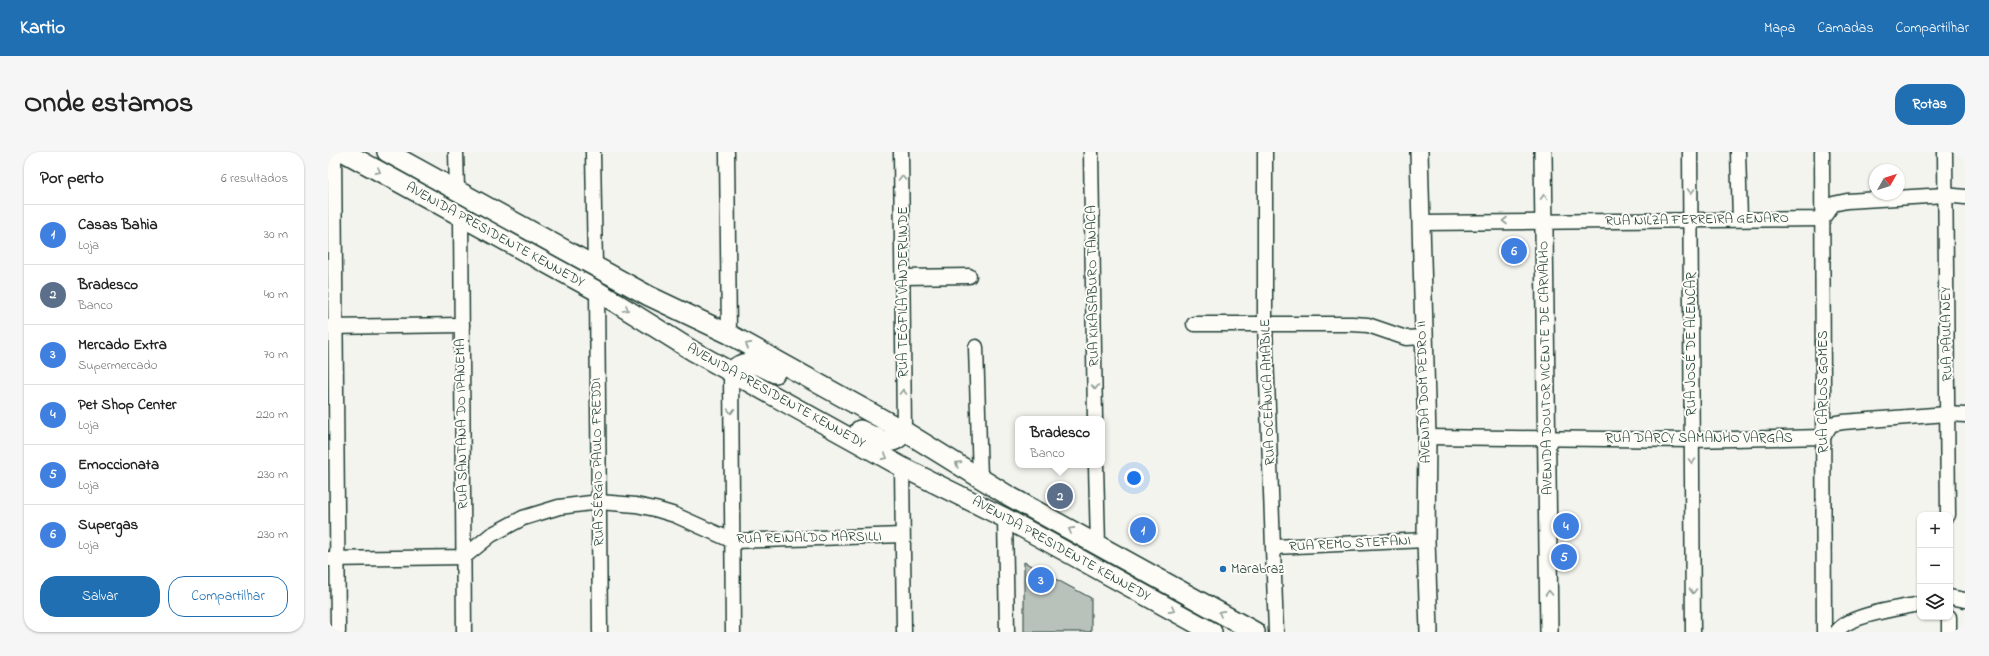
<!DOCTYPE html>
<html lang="pt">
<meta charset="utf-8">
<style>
:root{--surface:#fff;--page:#f6f6f6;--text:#222;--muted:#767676;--line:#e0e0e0;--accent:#1f6fb2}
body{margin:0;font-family:"Indie Flower",sans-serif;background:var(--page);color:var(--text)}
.controls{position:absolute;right:12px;bottom:12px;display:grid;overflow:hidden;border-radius:8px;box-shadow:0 1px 3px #0004}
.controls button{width:36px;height:36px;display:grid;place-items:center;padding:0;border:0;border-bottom:1px solid var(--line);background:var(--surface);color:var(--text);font:20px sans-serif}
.compass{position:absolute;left:1541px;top:12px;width:36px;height:36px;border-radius:50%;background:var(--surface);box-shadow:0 1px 3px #0004;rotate:51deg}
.you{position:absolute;left:806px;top:326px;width:14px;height:14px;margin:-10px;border:3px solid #fff;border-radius:50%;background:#1a73e8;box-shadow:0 0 0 6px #1a73e833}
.badge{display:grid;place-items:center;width:26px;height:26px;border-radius:50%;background:var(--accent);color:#fff;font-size:13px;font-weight:700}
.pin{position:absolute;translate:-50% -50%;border:2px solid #fff;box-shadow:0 1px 4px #0006}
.popup{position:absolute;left:687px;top:264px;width:90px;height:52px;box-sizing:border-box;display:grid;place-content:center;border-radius:8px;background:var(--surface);filter:drop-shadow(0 1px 3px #0005);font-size:13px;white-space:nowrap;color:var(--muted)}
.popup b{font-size:15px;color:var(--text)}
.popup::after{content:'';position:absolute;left:50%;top:100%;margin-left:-8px;border:8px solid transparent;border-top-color:var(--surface)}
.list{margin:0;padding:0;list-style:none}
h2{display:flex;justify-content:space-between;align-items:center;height:52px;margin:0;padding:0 16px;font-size:17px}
h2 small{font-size:13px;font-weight:400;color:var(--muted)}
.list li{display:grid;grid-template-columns:26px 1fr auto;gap:12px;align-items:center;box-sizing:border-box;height:60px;padding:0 16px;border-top:1px solid var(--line)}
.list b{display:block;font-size:15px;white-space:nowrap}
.list p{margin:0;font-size:13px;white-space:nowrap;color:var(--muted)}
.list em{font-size:13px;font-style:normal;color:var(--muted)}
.actions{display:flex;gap:8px;padding:12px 16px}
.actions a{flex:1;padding:9px 0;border:1px solid var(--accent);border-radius:16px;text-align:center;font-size:14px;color:var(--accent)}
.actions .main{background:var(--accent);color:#fff}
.icon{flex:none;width:22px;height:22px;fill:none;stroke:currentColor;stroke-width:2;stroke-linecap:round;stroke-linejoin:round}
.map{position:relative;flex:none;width:1637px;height:480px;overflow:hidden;border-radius:16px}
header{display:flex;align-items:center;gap:24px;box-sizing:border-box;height:56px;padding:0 20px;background:var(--accent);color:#fff}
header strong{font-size:19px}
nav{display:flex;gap:22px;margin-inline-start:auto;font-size:14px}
.intro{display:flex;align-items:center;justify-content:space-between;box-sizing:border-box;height:96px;padding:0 24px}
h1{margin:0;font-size:28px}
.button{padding:10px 18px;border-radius:16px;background:var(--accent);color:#fff;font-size:14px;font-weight:700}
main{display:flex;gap:24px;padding:0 24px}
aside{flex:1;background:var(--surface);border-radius:16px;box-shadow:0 1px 3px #0004}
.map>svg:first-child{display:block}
.building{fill:#b9c1bb;stroke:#1f3d34}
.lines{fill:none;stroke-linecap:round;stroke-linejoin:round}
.minor-casing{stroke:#1f3d34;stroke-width:17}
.tertiary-casing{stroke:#1f3d34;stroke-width:20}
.secondary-casing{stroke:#1f3d34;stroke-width:22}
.minor{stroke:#fdfcf7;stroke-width:14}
.tertiary{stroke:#fdfcf7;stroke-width:17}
.secondary{stroke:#fdfcf7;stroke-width:19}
.oneway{stroke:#8e9c96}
.poi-dot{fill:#1f6fb2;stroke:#fdfcf7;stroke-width:1.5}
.labels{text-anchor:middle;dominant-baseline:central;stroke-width:4;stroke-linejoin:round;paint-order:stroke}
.street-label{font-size:14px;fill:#1f3d34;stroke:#fdfcf7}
.poi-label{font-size:14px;fill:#1f3d34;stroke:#fdfcf7;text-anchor:start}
</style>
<header>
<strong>Kartio</strong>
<nav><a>Mapa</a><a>Camadas</a><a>Compartilhar</a></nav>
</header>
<div class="intro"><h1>Onde estamos</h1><a class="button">Rotas</a></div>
<main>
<aside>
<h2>Por perto<small>6 resultados</small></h2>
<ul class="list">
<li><span class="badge" style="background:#3f7fe0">1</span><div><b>Casas Bahia</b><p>Loja</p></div><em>30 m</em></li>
<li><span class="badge" style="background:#5c6f8a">2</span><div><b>Bradesco</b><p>Banco</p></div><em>40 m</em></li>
<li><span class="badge" style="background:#3f7fe0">3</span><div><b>Mercado Extra</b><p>Supermercado</p></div><em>70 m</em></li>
<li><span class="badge" style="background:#3f7fe0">4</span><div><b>Pet Shop Center</b><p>Loja</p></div><em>220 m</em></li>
<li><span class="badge" style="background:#3f7fe0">5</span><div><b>Emoccionata</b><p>Loja</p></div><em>230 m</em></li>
<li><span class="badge" style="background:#3f7fe0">6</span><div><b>Supergas</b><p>Loja</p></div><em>230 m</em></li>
</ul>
<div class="actions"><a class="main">Salvar</a><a>Compartilhar</a></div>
</aside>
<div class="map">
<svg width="1637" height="480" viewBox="0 0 1637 480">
<rect width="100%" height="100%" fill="#f4f4ef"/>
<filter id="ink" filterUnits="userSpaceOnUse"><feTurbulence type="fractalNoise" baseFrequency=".025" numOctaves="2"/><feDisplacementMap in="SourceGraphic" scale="8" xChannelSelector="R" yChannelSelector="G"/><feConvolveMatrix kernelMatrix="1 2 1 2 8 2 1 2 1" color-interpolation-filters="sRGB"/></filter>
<g filter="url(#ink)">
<!-- building -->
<path class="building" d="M 696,410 L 763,446 L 763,480 L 696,480 Z"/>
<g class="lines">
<defs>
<g id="minor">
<path d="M 6,0 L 10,480"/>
<path d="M 128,0 L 129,38"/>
<path d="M 265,0 L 267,115"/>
<path d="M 399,0 L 401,182"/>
<path d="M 573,0 L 576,279"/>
<path d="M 763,0 L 767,267"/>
<path d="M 937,0 L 937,172 L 948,480"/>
<path d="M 1362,0 L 1365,480"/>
<path d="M 1410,0 L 1412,67"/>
<path d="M 1494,0 L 1496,480"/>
<path d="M 1617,0 L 1620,363"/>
<path d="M 133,65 L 136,480"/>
<path d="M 1092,71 L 1494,67 L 1505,52 L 1519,49 L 1617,43 L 1637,45"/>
<path d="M 575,125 L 641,124"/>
<path d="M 269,139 L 272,480"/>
<path d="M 866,172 L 1024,172 L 1040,173 L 1078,186 L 1095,185"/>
<path d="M 0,175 L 134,173"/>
<path d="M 648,195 L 652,326"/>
<path d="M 403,220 L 405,480"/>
<path d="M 1099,285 L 1364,288 L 1495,285 L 1503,272 L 1515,270 L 1619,262 L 1637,263"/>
<path d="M 768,313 L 770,393"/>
<path d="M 574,315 L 576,480"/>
<path d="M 677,366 L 679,480"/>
<path d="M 946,395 L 1098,388"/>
<path d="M 0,407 L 136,405 L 163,383 L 195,366 L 231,355 L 271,350 L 308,353 L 327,357 L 347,363 L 405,389 L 574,383"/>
<path d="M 1622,445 L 1637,448"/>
<path d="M 1621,465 L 1621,480"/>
<path d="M 1509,480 C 1518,463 1573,456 1592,452"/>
</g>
<g id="tertiary">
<path d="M 1091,0 L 1099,285 L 1098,388 L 1101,480"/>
<path d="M 1215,0 L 1221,480"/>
</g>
<g id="secondary">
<path d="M 16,0 L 269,139 L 365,199 L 574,315 L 677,366 L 884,480"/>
<path d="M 59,0 L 321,144 L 401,182 L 576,279 L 681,344 L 927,480"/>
<path d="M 403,220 C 417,204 431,213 447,221"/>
<path d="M 532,278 C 548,285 564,299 576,279"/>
</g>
</defs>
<!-- minor casing -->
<use href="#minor" class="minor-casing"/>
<!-- tertiary casing -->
<use href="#tertiary" class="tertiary-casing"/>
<!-- secondary casing -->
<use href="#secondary" class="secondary-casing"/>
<!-- minor -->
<use href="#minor" class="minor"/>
<!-- tertiary -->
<use href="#tertiary" class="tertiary"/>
<!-- secondary -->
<use href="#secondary" class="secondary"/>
</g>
<!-- one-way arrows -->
<defs><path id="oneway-chevron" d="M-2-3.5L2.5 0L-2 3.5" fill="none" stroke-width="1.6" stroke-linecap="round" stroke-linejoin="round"/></defs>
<g class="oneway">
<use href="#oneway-chevron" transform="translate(50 19) rotate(29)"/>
<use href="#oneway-chevron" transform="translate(574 26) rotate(-91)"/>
<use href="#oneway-chevron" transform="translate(1363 39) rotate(90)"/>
<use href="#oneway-chevron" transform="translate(1216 45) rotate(-91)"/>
<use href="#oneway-chevron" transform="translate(1177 69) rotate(-180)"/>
<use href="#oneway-chevron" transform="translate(298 157) rotate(31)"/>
<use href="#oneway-chevron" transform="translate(420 193) rotate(-151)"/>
<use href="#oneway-chevron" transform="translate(767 235) rotate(89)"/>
<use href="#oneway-chevron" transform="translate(575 240) rotate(-90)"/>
<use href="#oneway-chevron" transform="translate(403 259) rotate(89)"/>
<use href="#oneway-chevron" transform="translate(557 305) rotate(29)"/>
<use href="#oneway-chevron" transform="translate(1364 309) rotate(90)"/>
<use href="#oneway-chevron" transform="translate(630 312) rotate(-147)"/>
<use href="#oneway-chevron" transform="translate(743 378) rotate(-151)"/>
<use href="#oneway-chevron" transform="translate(1365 439) rotate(90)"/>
<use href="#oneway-chevron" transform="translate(1221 441) rotate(-91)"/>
<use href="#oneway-chevron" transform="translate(844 458) rotate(29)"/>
<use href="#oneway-chevron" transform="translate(893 461) rotate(-151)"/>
</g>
</g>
<!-- markers -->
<circle class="poi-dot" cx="895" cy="417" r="4"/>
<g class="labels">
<!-- street labels -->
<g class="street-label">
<text transform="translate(1369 68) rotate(-1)">RUA NILZA FERREIRA GENARO</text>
<text transform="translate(167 83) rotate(29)">AVENIDA PRESIDENTE KENNEDY</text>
<text transform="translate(765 134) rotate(-91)">RUA KIKASABURO TANACA</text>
<text transform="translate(575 140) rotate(-90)">RUA TEÓFILA VANDERLINDE</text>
<text transform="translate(1619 182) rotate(-91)">RUA PAULA NEY</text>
<text transform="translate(1363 192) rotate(-90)">RUA JOSÉ DE ALENCAR</text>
<text transform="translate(1218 216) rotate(-91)">AVENIDA DOUTOR VICENTE DE CARVALHO</text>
<text transform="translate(940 240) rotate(-92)">RUA OCEÂNICA AMABILE</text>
<text transform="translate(1096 240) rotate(-92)">AVENIDA DOM PEDRO II</text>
<text transform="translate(1495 240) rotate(-90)">RUA CARLOS GOMES</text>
<text transform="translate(448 244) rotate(29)">AVENIDA PRESIDENTE KENNEDY</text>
<text transform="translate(134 272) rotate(-91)">RUA SANTANA DO IPANEMA</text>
<text x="1371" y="286">RUA DARCY SAMANHO VARGAS</text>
<text transform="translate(270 310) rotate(-91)">RUA SÉRGIO PAULO FREDDI</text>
<text transform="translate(481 386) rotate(-1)">RUA REINALDO MARSILLI</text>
<text transform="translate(1022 392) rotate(-3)">RUA REMO STEFANI</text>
<text transform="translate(733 397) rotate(29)">AVENIDA PRESIDENTE KENNEDY</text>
</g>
<!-- poi labels -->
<g class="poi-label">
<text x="903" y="417">Marabraz</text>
</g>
</g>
</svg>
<div class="controls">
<button>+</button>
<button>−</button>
<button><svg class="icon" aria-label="layers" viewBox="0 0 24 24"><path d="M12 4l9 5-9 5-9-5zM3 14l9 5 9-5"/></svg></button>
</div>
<svg class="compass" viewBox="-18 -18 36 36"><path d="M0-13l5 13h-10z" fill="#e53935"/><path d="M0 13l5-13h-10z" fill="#767676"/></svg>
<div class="you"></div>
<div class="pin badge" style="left:815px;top:378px;background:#3f7fe0">1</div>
<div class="pin badge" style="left:732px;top:344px;background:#5c6f8a">2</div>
<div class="popup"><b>Bradesco</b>Banco</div>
<div class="pin badge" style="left:713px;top:428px;background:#3f7fe0">3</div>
<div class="pin badge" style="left:1238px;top:374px;background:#3f7fe0">4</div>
<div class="pin badge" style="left:1236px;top:405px;background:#3f7fe0">5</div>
<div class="pin badge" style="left:1186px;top:99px;background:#3f7fe0">6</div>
</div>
</main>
